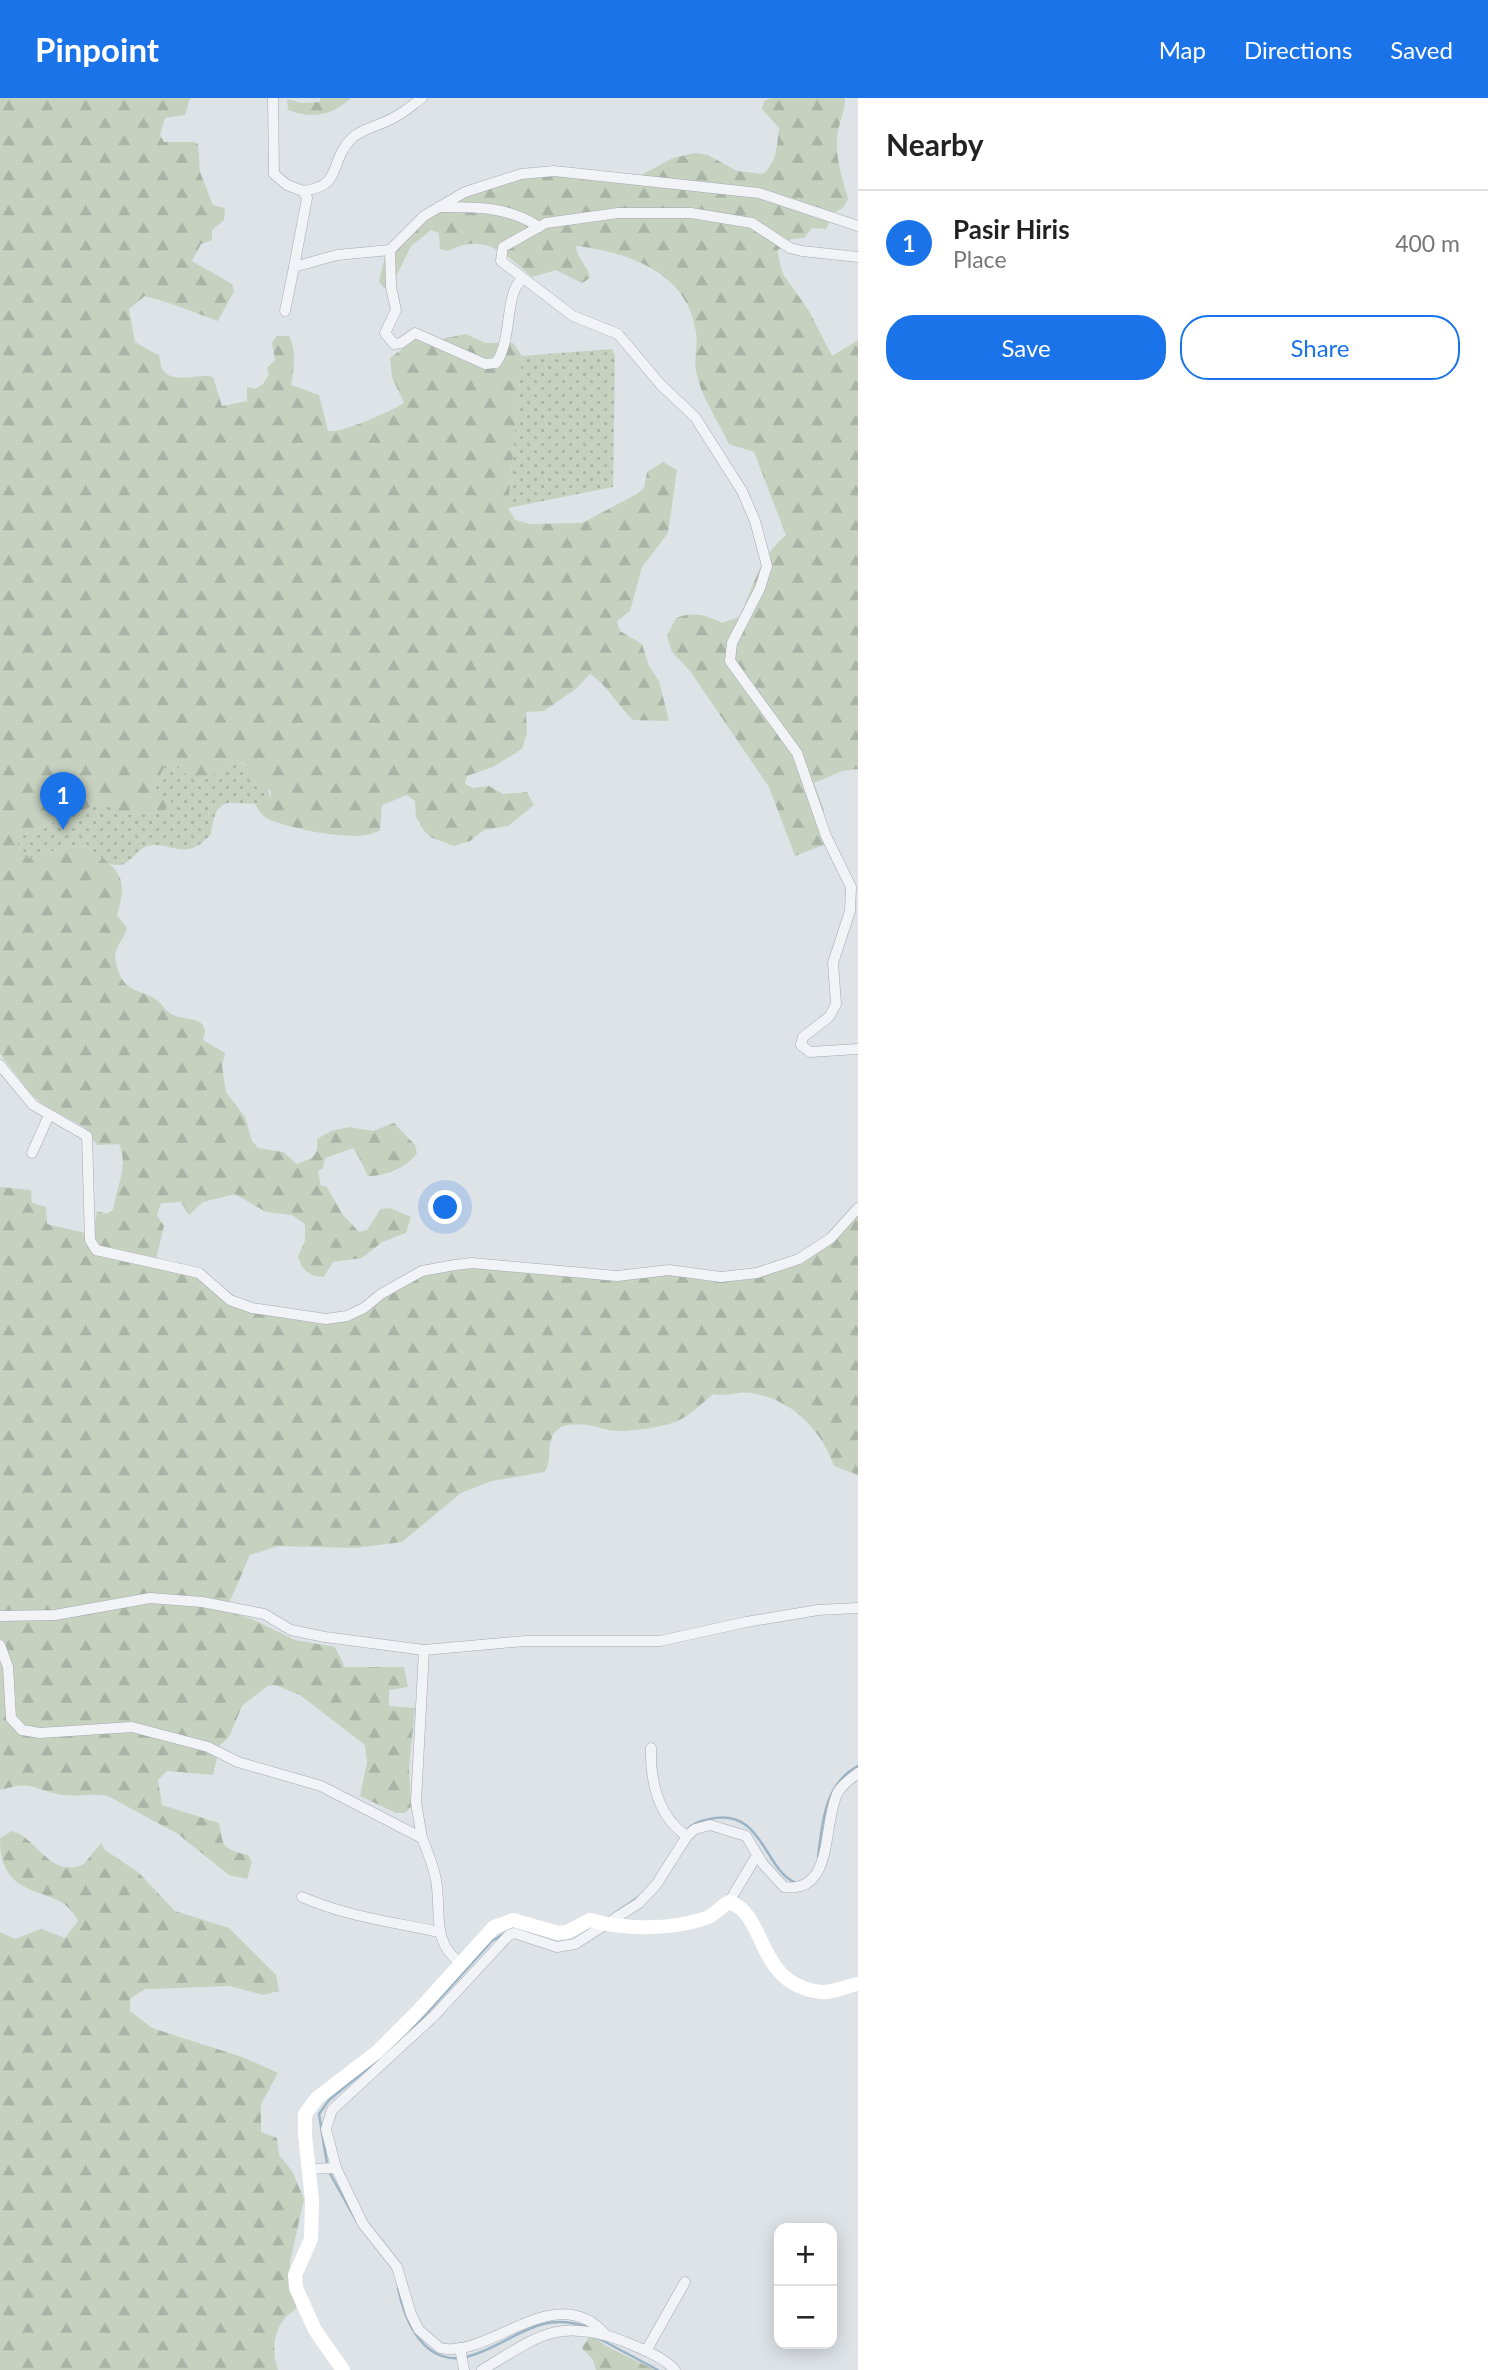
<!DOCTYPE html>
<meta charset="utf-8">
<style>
:root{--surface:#fff;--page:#f2f2f2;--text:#222;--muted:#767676;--line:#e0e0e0;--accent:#1a73e8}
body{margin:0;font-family:Lato,sans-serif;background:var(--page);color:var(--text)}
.controls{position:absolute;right:21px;bottom:21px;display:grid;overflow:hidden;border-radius:14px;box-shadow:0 4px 18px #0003}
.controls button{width:63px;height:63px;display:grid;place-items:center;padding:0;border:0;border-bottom:2px solid var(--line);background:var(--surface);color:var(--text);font:35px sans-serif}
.you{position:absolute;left:446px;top:1110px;width:24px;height:24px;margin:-18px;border:5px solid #fff;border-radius:50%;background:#1a73e8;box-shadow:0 0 0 10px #1a73e833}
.badge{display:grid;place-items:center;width:46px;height:46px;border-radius:50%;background:var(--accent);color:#fff;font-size:23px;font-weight:700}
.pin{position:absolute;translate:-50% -58px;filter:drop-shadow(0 2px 4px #0008)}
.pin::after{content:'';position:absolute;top:37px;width:24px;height:21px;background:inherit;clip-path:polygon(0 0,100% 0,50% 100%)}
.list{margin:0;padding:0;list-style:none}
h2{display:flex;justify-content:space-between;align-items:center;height:91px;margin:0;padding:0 28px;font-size:30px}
h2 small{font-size:23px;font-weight:400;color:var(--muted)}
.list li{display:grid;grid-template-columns:46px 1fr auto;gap:21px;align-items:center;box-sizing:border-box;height:105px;padding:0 28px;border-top:2px solid var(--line)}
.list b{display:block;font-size:26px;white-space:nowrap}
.list p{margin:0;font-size:23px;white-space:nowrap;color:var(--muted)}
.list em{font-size:23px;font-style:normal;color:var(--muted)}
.actions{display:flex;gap:14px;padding:21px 28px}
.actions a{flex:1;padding:16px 0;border:2px solid var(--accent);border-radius:28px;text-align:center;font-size:24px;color:var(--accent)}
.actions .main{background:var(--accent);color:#fff}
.map{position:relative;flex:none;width:858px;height:2272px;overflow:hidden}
header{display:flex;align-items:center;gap:42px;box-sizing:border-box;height:98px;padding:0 35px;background:var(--accent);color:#fff}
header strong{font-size:33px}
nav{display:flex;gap:38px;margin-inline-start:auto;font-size:24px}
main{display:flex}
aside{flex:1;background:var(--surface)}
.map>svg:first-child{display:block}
.grass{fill:url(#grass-dots)}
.forest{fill:url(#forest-firs)}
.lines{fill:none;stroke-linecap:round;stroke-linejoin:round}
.stream{stroke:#9bb4c6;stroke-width:2.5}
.street-casing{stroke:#a4aab1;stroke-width:11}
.street{stroke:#f1f3f6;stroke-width:10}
.secondary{stroke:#fff;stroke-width:14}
</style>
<header>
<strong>Pinpoint</strong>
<nav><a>Map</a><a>Directions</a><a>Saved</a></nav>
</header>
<main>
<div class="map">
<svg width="858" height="2272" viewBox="0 0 858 2272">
<defs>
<pattern id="grass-dots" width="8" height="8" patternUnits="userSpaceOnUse" patternTransform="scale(1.75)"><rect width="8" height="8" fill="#c6d1c0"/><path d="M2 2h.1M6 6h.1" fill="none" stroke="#aab4a6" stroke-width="1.8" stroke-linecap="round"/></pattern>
<pattern id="forest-firs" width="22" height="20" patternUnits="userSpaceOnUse" patternTransform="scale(1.75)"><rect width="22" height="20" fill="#c6d1c0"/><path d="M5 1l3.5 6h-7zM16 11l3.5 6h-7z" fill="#aab4a6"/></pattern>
</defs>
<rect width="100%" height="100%" fill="#dee3e7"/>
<!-- grass -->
<g class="grass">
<path d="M 612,251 L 615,259 L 613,389 L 508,410 L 522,258 Z"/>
<path d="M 237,663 C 251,667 271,686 270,702 C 239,715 217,685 211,736 C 185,767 167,740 145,749 C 136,753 130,767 118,767 C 107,768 95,754 86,748 L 60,751 L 29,760 L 18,747 L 18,739 L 105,703 L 126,717 L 160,715 L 159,697 L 154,691 L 166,665 L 215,676 Z"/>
</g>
<!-- forest -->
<g class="forest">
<path d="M 0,0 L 190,0 L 185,17 L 165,20 L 160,37 L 164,44 L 194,44 L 198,46 L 200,74 L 213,107 L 225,110 L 224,122 L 212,132 L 212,142 L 201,146 L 192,163 L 232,186 L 234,193 L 218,223 C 193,214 171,205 145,198 L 129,211 L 135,244 L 158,257 C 161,260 160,264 161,268 C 168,289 200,274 213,279 L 222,308 L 247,303 L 247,289 L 255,291 L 263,286 L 269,276 L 267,270 L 275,262 L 272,245 L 276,238 L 289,238 C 297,253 294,271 291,287 L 319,297 L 328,333 C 340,336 392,313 404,305 L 392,279 L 390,260 L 421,237 L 442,241 L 466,236 L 485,245 L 513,245 L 522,258 L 508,410 L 515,422 L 530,426 L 582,425 L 637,396 L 644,390 L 647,374 L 663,364 L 677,372 L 668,435 L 642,469 L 630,513 L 617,523 L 620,533 L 642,546 L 649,568 L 659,583 L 669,623 L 633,622 C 617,607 609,589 590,576 L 577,590 L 544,613 L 526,614 L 527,635 L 522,651 L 493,669 L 467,678 L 465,686 L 473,690 L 489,688 L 503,696 L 527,694 L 534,707 L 508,728 L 484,732 L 470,743 L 454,748 L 430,739 L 424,733 L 416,719 L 415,703 L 407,697 L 382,707 L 380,732 C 359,746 294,731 270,722 C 264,720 259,713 255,706 L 270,702 L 271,694 L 245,666 L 237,663 L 215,676 L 189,680 L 178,668 L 166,665 L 154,691 L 172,704 L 160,715 L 126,717 L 105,703 L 18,739 L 18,747 L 29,760 L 60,751 L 86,748 C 116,770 130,775 117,817 L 127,830 C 124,843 112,850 116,865 C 123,897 140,890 157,902 C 163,907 166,914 173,917 C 187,923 212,918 203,942 L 225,955 L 222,968 L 226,994 L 245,1019 L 252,1043 L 258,1050 L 283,1054 L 297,1066 L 312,1060 L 317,1053 L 317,1041 L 331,1033 L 349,1029 L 373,1033 L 394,1025 L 415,1047 L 417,1055 C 407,1070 385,1078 368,1078 L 354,1050 L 325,1060 L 323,1070 L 318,1073 L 321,1088 L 326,1088 L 343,1117 L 359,1134 L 367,1132 L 381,1111 L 390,1110 L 411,1119 L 406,1135 L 382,1144 L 362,1160 L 333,1164 L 324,1179 C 308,1178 302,1172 298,1158 L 305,1143 L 305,1126 L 292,1117 L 266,1114 L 235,1096 L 203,1104 L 189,1117 L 181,1104 L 161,1105 L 157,1117 L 164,1128 L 154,1169 L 198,1179 L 251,1214 L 326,1225 L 424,1177 L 472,1169 L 617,1181 L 669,1176 L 721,1183 L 758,1179 L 800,1165 L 858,1116 L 858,1377 L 834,1368 C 821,1331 791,1301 751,1295 C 738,1293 730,1299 713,1296 C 699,1308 687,1321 669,1326 C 657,1330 620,1335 609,1332 C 595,1328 563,1319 553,1337 C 547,1349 552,1363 544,1374 L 492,1383 L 461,1395 L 402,1444 L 355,1450 L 278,1448 L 250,1457 L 230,1503 L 232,1515 L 250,1520 L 295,1542 L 335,1549 L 345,1569 L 404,1569 L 408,1589 L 389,1592 L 389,1608 L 415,1610 L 409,1670 L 411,1709 L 405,1715 L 396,1715 L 360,1698 L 367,1664 L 365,1647 L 300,1597 L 275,1587 L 267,1588 L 242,1608 L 229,1639 L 220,1647 L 213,1677 L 167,1673 L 158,1682 L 162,1707 L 219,1725 C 223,1748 222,1751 248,1757 L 252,1764 L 247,1781 L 229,1777 L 178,1736 L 108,1698 C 93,1695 79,1699 64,1697 C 32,1693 37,1681 0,1692 L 0,1089 L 31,1092 L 32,1105 L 46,1109 L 47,1126 L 85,1135 L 93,1134 L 97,1113 L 107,1116 L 113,1112 C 116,1090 129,1068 119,1046 L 97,1047 L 84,1029 L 44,1007 L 31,996 L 0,956 Z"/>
<path d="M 321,0 L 351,0 C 332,17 313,22 288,12 L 287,1 L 302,5 L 319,4 Z"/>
<path d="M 771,0 L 845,0 C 845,13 840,21 838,33 C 834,56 842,80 848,101 L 843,110 L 833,115 L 826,131 L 812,130 L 804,140 L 791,141 L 777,153 L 783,176 L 809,213 L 832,258 L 858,242 L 858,671 L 842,673 L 814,685 L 824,712 L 820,732 L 826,746 L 795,758 L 769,689 L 690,573 L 672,554 L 667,538 L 676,520 C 693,513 707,517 722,525 L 739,519 C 755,487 757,462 786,437 L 754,354 L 729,346 C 718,322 700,298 696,272 C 694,260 698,247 696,235 C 689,175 628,154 576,148 C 577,161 588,168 590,180 L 582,185 L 556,172 L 532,179 C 504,155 485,134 448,153 L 440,151 L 439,135 L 431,132 L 411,148 L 391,189 L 384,190 L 379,184 L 387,149 L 480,85 L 561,71 L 639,78 L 673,60 L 695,55 L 708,57 L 737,73 L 763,76 C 777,64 777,47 779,30 L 762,11 L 764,3 Z"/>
<path d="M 12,1733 C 38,1740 50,1782 84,1766 L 101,1745 L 105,1752 L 138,1774 L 175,1813 L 229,1830 L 276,1877 L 279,1893 L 263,1897 L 230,1888 L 154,1891 L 145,1891 L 130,1901 L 130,1913 L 152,1930 L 245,1960 L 278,1975 L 261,2006 L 261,2034 L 277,2040 L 279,2057 L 292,2073 L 304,2101 L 290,2164 L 289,2188 L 297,2203 L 296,2211 C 274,2224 270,2250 278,2272 L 0,2272 L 0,1834 L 15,1841 L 41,1831 L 65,1840 L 78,1823 C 60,1782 0,1810 0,1740 Z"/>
<path d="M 591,2236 L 606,2248 L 655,2272 L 596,2272 L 593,2262 L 582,2250 Z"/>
</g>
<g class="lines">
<!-- stream -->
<g class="stream">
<path d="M 686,1733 C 693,1725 700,1723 710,1721 C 762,1709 764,1770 794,1784"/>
<path d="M 818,1759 C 822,1725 825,1685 858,1668"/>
<path d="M 614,1816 L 640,1798"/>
<path d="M 409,1935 L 492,1843 L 515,1829"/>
<path d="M 327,2066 L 319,2016 L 329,2002 L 383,1958"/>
<path d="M 328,2072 L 357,2124"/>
<path d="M 398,2190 C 404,2220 421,2263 459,2260"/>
<path d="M 596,2239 L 658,2272"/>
<path d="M 466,2259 C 513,2247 534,2211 587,2229"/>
</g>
<defs>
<g id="street">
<path d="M 273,0 L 274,76 L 287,87 L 303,93 L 307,100 L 294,169 L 337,157 L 390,152 L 424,118 L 465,94 L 521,76 L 554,73 L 759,95 L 858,128"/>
<path d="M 303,93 C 344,88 328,65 351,41 C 362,30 382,27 395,19 C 405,14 413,6 422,0"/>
<path d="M 439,109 C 476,109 507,108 539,129"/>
<path d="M 390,152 L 391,189 L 396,212 L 385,235 L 394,246 L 401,245 L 415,235 L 485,266 L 496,265 C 513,241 504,197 522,181"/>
<path d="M 858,159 L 802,153 L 790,150 L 752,125 L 691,115 L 618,115 L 546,125 L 503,149 L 501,163 L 573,218 L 618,236 L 661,287 L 695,319 L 742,393 L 755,423 L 767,468 L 760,490 L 732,545 L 730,563 L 797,655 L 826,738 L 851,789 L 850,813 L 833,865 L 836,906 L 829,919 L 803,939 L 801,947 L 810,954 L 858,951"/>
<path d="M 285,213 L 294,169"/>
<path d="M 0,967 L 33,1007 L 87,1038 L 90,1142 L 96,1152 L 199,1175 L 230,1202 L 252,1210 L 326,1221 L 347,1218 L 364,1210 L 381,1196 L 422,1173 L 455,1167 L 472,1165 L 617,1178 L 669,1172 L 721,1179 L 757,1175 L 799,1161 L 831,1140 L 858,1110"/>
<path d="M 32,1055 L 49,1017"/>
<path d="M 0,1518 L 55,1517 L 150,1500 L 202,1504 L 264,1516 L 291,1532 L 325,1539 L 424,1552 L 525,1543 L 660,1543 L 746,1524 L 818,1512 L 858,1510"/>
<path d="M 0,1547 L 8,1569 L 11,1620 L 22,1632 L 40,1635 L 132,1629 L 208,1649 L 238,1664 L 321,1688 L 422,1740 C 427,1752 432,1765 435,1777 C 443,1809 429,1844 461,1865"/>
<path d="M 651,1650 C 650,1683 658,1719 687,1738"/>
<path d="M 422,1740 L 416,1704 L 424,1552"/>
<path d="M 302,1799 C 345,1818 393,1824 439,1834"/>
<path d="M 729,1804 L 757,1757"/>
<path d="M 336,2070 L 326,2031 L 332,2012 L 434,1918 L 509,1837 L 514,1835 L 557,1849 L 575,1846 L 639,1805 L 656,1787 L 687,1738 L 695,1731 L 710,1727 L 746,1738 L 763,1766 L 784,1789 C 835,1796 822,1725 838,1694 C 843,1686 850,1681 858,1675"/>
<path d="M 310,2071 L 336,2070 L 363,2126 L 397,2169 L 411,2216 L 419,2232 L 440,2250 C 489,2262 556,2179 606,2237"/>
<path d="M 460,2250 L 464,2272"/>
<path d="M 646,2253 L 685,2184"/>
<path d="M 482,2272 C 537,2239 557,2219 623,2243 C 640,2250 662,2258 675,2272"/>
</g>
</defs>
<!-- street casing -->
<use href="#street" class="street-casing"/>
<!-- street -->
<use href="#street" class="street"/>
<!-- secondary -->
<path class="secondary" d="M 343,2272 L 315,2232 L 296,2190 L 295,2177 L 311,2141 L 312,2102 L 305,2037 L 305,2016 L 317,2000 L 377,1954 L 420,1911 L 494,1829 L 513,1822 L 558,1835 L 567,1834 L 590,1822 C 624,1832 671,1832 706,1820 C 715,1817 721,1808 729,1804 C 768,1816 755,1887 821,1894 C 833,1895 846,1888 858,1886"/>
</g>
</svg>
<div class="controls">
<button>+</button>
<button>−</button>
</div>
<div class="you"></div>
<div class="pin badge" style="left:63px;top:732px">1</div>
</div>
<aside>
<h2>Nearby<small></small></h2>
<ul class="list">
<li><span class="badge">1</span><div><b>Pasir Hiris</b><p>Place</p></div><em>400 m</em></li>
</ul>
<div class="actions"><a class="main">Save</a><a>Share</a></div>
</aside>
</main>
